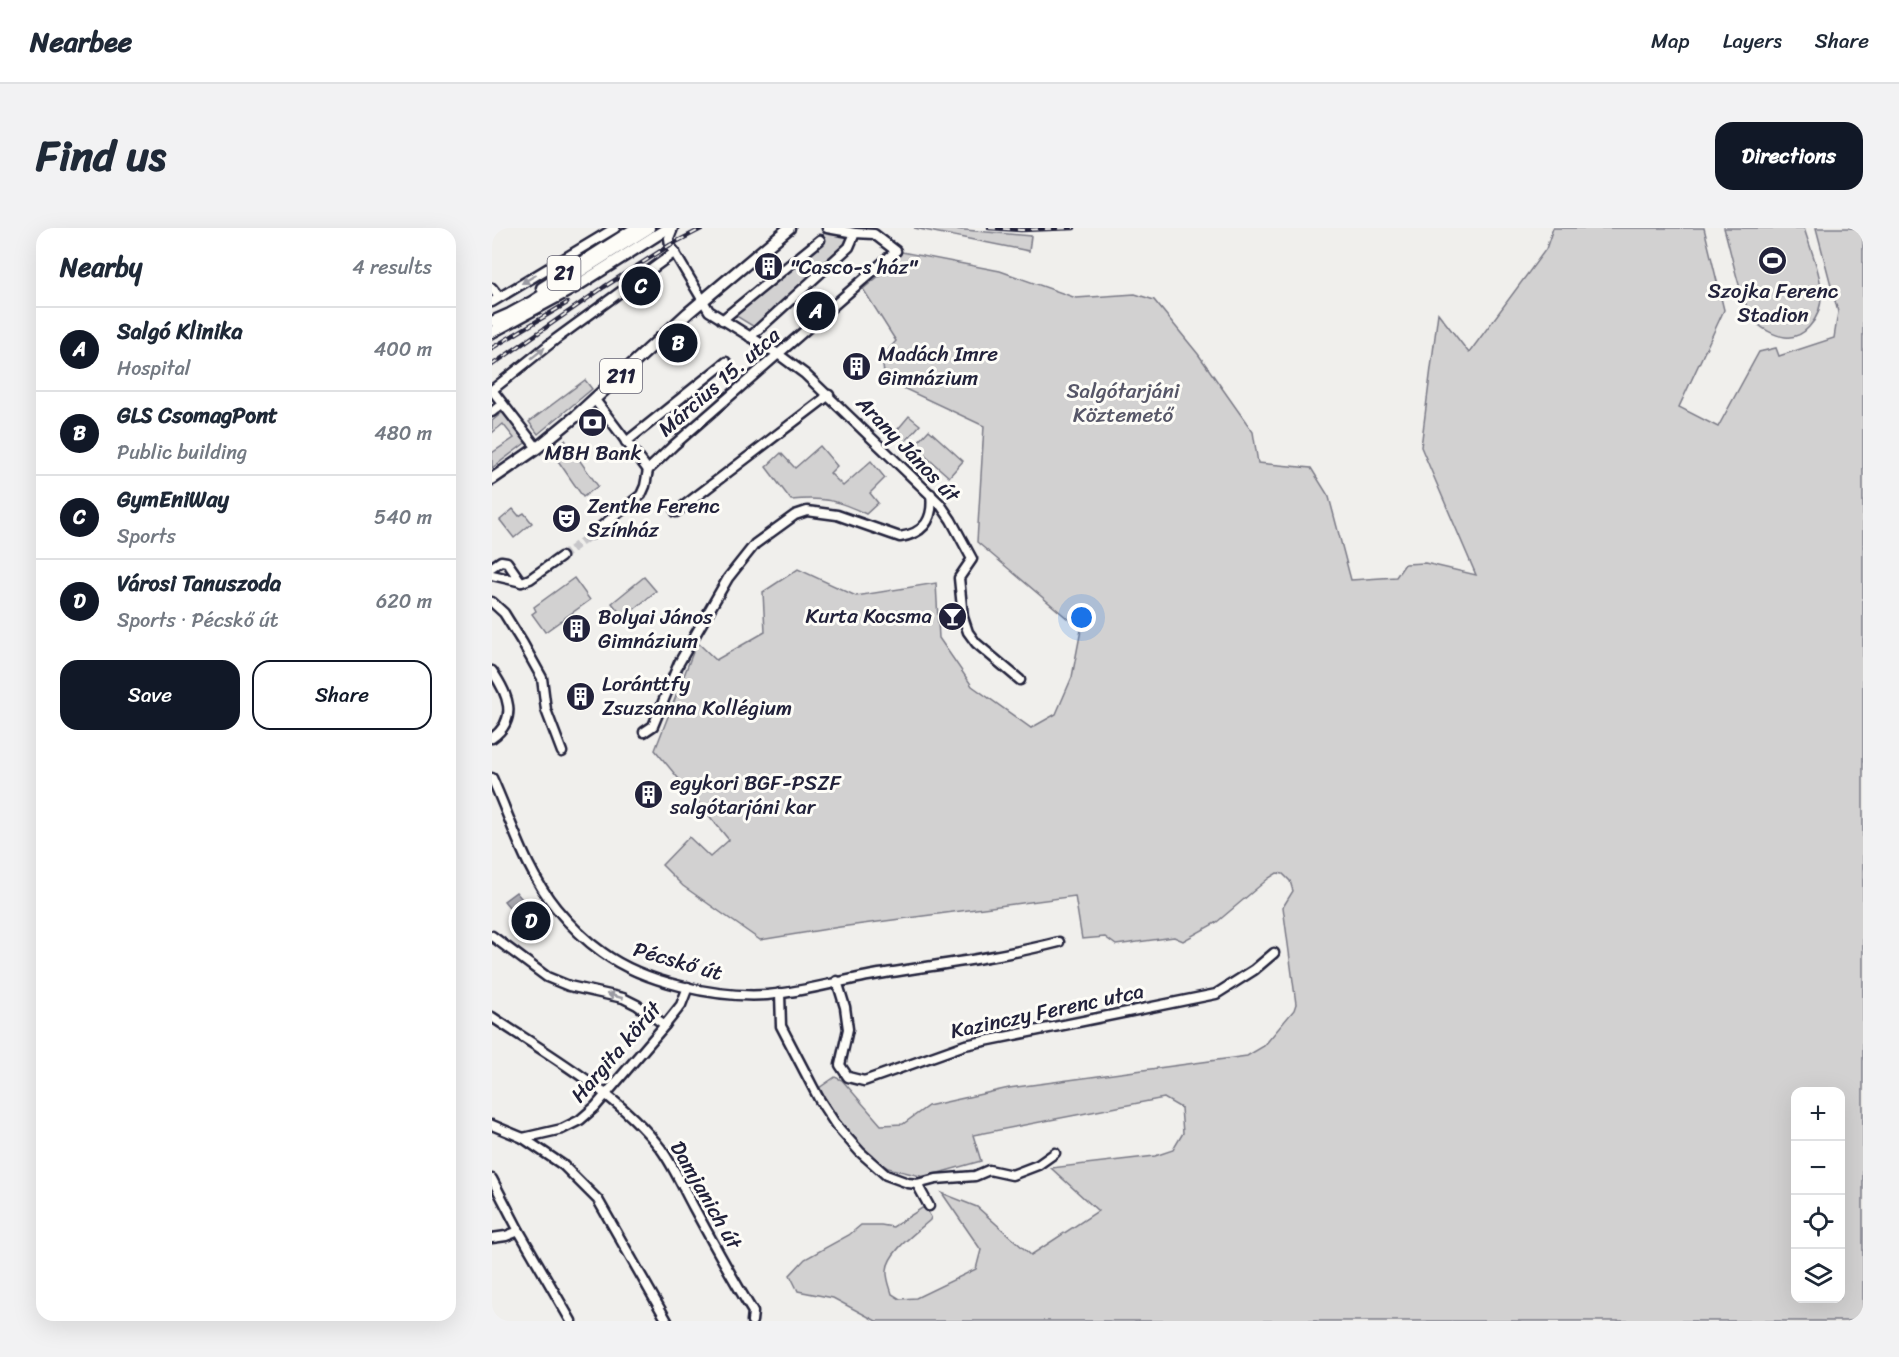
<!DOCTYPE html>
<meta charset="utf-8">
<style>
:root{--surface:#fff;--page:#f2f2f3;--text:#1f2937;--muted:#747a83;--line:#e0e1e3;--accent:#111827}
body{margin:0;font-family:Sriracha,sans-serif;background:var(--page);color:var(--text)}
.controls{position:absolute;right:18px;bottom:18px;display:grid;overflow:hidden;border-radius:12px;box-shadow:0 6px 24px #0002}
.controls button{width:54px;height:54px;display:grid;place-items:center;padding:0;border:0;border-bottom:2px solid var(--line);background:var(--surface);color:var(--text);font:30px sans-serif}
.you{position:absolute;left:590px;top:390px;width:21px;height:21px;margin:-15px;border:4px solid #fff;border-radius:50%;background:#1a73e8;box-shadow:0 0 0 9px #1a73e833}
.badge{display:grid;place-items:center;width:39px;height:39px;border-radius:50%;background:var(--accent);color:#fff;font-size:20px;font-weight:700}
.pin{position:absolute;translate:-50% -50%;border:3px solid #fff;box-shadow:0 2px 6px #0006}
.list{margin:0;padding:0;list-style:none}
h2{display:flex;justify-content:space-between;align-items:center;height:78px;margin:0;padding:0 24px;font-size:26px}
h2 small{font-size:20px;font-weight:400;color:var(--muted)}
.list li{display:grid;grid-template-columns:39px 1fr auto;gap:18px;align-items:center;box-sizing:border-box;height:84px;padding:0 24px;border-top:2px solid var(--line)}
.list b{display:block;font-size:22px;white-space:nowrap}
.list p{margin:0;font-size:20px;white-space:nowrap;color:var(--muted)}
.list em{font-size:20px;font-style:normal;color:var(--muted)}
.actions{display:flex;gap:12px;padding:18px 24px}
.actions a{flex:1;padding:14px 0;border:2px solid var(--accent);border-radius:18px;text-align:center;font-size:21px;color:var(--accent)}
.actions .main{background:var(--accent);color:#fff}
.icon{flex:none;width:33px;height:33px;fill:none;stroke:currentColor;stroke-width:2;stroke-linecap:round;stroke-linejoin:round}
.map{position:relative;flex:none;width:1371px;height:1093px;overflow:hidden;border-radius:18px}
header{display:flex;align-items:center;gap:36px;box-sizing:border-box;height:84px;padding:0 30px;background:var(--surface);border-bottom:2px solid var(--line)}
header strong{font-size:28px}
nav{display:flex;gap:33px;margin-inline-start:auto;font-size:21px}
.intro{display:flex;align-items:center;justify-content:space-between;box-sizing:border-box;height:144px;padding:0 36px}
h1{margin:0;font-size:42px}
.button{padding:15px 27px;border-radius:18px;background:var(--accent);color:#fff;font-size:21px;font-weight:700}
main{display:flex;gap:36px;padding:0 36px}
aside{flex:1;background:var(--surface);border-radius:18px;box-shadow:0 6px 24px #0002}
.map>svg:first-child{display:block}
.green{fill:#d2d1d1;stroke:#7a7a86;stroke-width:1.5;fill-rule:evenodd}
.water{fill:#a9a9b0;stroke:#737381;stroke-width:1.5}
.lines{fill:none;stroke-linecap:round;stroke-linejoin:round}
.minor-tunnel{stroke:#c7c6c9;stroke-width:8;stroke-dasharray:8 4;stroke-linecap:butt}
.minor-casing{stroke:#22223b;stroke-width:13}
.major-casing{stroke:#22223b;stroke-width:15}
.minor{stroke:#fdfcf7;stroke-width:8}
.major{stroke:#fdfcf7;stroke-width:10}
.rail-casing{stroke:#22223b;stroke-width:4.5}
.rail{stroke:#fdfcf7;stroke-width:2;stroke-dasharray:7;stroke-linecap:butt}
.oneway{fill:#9a9aa2}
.labels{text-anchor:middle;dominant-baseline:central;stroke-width:6;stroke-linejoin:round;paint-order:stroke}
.shield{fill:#fdfcf7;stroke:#646373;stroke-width:1.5}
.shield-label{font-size:20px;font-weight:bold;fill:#22223b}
.poi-label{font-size:21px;fill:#22223b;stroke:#fdfcf7;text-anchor:start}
.street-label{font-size:21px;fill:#22223b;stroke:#fdfcf7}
.park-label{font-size:21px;fill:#575768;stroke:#fdfcf7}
</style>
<header>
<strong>Nearbee</strong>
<nav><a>Map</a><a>Layers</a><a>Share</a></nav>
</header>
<div class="intro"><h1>Find us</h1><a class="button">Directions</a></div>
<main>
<aside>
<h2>Nearby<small>4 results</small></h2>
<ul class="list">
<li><span class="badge">A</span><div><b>Salgó Klinika</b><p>Hospital</p></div><em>400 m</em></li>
<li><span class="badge">B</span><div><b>GLS CsomagPont</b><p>Public building</p></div><em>480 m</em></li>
<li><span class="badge">C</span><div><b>GymEniWay</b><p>Sports</p></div><em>540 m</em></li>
<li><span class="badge">D</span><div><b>Városi Tanuszoda</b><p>Sports · Pécskő út</p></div><em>620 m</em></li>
</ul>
<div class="actions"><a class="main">Save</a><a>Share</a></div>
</aside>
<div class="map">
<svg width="1371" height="1093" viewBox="0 0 1371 1093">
<rect width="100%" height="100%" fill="#f0efec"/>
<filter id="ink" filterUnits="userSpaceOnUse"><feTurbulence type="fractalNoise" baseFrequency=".0167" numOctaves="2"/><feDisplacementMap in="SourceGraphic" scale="12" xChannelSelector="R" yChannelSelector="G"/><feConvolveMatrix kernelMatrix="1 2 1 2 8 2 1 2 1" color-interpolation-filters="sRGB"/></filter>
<g filter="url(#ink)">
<!-- green -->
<g class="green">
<path d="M 422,0 L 451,0 L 539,8 L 537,23 Z"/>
<path d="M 1061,0 L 1212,0 L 1232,82 L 1187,179 L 1226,199 L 1267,124 L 1284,120 L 1287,128 L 1342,110 L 1346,84 L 1324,0 L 1371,0 L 1371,1093 L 384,1093 L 341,1070 L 306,1063 L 298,1047 L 313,1031 L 357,1007 L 369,997 L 389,997 L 401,999 L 430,980 L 434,981 L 439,989 L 438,992 C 425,1004 396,1024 395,1042 C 394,1049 398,1059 400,1066 L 408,1071 L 424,1070 L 484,1041 L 489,1022 L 450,965 L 485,979 L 539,1027 L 606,983 L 559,940 L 663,928 L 681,922 L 691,905 L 689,880 L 672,870 L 481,907 L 489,933 L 432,949 L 396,940 L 375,926 L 345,889 L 327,860 L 343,849 L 350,852 L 389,897 L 411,896 L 436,878 L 517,860 L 755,828 L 772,818 L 802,782 L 804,776 L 791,679 L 801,663 L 798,653 L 791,646 L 785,645 L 777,650 L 725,694 L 691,713 L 682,709 L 624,717 L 613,709 L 590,711 L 583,668 L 348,699 L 268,712 L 191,658 L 170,637 L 197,609 L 218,629 L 237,612 L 163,522 L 205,414 L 224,432 L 273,404 L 271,364 L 306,341 L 364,368 L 444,355 L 447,410 L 480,458 L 539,500 L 564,486 L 580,449 L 589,402 L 485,314 L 492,198 L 394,152 C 388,132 390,128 404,113 L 371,61 L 405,33 L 410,24 L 508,43 L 584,70 L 643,66 L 662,72 L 706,126 L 761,204 L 766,235 L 819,240 L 837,269 L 859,352 L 904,349 L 913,336 L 933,335 L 984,347 L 929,219 L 946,85 L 977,125 L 1054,21 ZM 1304,864 L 1348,864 L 1348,1070 L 1304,1070 Z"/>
<path d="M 1232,0 L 1312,0 C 1321,31 1343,71 1317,99 C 1310,107 1303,110 1293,109 C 1283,108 1268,100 1262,92 C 1247,69 1240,27 1232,0 Z"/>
<path d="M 332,2 L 358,8 L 357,15 L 264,100 L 241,86 L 331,10 Z"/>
<path d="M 93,152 L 100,161 L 46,206 L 37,194 Z"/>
<path d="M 11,184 L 36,213 L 0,240 L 0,225 L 22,210 L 11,196 L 0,205 L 0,193 Z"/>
<path d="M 417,188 L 428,197 L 411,216 L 401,207 Z"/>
<path d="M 437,202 L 471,233 L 457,249 L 422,218 Z"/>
<path d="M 73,212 L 106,258 L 91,269 L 60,224 Z"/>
<path d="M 328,218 L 345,238 L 338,245 L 351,258 L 379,233 L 393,250 L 378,265 L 386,275 L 374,286 C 345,272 332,269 299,272 L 274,239 L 289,225 L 303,240 Z"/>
<path d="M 21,281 L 27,288 L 32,285 L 40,295 L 22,310 L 8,292 Z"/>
<path d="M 152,349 L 164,363 L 132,390 L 120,375 Z"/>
<path d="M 82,350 L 98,372 L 53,404 L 40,386 L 44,383 L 42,379 Z"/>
</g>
<!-- water -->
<path class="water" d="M 24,664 L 46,690 L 34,700 L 12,673 Z"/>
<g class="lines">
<!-- minor-tunnel -->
<path class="minor-tunnel" d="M 69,329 L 100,306"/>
<defs>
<g id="minor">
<path d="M 181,0 L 177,10 L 178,17 L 217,83 L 286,126 L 313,146 L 448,276 L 459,292 L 480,331 L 467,350 L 471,389 L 476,404 L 484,415 L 528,452"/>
<path d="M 335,0 L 363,5"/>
<path d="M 0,60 L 7,69"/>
<path d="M 0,74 L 123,0"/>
<path d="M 230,92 L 328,12"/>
<path d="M 0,162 L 64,111 L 183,24"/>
<path d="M 0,162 L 45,220"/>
<path d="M 103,172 L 156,242"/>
<path d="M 0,184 L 10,176"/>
<path d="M 134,214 L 234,134"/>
<path d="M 184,284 L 337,167"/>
<path d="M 100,306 L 149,267 L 153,258 L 156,242 L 182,217 L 404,23 L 382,6 L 363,5 L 357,19 L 258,109"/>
<path d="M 0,339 L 9,333 L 15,334 L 29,354"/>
<path d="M 0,347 L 30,354 L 38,351 L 69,329"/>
<path d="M 0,374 L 12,385 L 30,414 L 50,450 L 54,482 L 70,524"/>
<path d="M 0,443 C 16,466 27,491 0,510"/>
<path d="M 152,504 L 161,498 L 187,435 L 236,350 L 263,316 L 303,287 L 315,283 L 345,287 L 408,309 C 433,305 442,291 439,266"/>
<path d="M 0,550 C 20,594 33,642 64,680 C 78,697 93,712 110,724 C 152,755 225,770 275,767 C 313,764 350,752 387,746 C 447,737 508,729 567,714"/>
<path d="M 0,708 L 55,749 L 77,758 L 131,770 L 145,777 L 173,797"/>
<path d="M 345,753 L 353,779 L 356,801 L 348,837 L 356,849 L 372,853 L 473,817 L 724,766 L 762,742 L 782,725"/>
<path d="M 288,765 L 289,798 L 327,871 L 344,897 L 368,924 L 394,947 L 416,955 L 425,956 L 444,951 L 483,948 L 497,942 L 520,947 L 546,937 L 563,925"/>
<path d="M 0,789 C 57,827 127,866 169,921 C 182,939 191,960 202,980 C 221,1015 240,1050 261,1084 L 260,1093"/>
<path d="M 0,897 L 31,910 L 70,901 L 88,892 L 103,879 L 173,797 L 189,777 L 196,759"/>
<path d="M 31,910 L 71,937 L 106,972 L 175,1093"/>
<path d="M 0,951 L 27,1003 L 79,1093"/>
<path d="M 425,956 L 437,978"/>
<path d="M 0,1010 L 14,1008 L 27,1003"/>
</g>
<g id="major">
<path d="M 50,60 L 144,0"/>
<path d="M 2,93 L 18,86 L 40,74 L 157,0"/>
<path d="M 0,104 L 83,59 L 176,0"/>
<path d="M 0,251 L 45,220 L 84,188 L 196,85 L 297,0"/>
</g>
</defs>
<!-- minor casing -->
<use href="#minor" class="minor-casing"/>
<!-- major casing -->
<use href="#major" class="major-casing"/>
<!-- minor -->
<use href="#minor" class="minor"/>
<!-- major -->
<use href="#major" class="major"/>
<defs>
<g id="rail">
<path d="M 497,0 L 529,2 L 582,0"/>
<path d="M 0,120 L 75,75"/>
<path d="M 0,137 L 112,59 L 178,17 L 211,0"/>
</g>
</defs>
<!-- rail casing -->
<use href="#rail" class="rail-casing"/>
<!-- rail -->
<use href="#rail" class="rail"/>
</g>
<!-- one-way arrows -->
<defs><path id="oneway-solid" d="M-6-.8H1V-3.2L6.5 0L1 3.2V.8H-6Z" transform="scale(1.5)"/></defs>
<g class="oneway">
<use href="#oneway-solid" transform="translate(37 51) rotate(149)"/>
<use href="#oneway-solid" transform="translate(46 125) rotate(-39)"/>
<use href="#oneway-solid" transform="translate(123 768) rotate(-164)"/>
</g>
</g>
<!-- icons -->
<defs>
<symbol id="stadium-disc" viewBox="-11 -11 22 22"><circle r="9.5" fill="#22223b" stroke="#fdfcf7"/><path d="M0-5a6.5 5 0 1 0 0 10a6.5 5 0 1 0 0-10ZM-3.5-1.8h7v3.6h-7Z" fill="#fff"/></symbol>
<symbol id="building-disc" viewBox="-11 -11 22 22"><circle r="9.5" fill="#22223b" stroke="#fdfcf7"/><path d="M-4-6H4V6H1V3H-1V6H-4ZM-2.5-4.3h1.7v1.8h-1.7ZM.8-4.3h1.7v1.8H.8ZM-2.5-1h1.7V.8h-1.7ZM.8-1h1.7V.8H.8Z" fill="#fff"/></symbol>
<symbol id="bank-disc" viewBox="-11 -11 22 22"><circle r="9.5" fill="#22223b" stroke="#fdfcf7"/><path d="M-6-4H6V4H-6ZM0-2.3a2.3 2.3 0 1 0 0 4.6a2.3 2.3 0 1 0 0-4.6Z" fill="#fff"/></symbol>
<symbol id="theatre-disc" viewBox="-11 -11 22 22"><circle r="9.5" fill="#22223b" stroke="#fdfcf7"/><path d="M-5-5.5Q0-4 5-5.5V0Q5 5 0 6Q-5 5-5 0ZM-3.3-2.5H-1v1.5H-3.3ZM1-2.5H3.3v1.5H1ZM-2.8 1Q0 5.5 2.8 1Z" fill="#fff"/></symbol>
<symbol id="bar-disc" viewBox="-11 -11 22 22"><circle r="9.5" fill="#22223b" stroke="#fdfcf7"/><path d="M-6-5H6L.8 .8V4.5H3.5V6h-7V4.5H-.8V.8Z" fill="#fff"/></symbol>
</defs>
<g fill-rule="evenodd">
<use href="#stadium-disc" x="1264" y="16" width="33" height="33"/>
<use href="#building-disc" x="260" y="22" width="33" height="33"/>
<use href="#building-disc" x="348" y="122" width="33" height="33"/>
<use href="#bank-disc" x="84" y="178" width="33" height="33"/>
<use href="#theatre-disc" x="58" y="274" width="33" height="33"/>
<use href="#bar-disc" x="444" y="372" width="33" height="33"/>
<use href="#building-disc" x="68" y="384" width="33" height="33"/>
<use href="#building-disc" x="72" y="452" width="33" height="33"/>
<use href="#building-disc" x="140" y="550" width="33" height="33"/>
</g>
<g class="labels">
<!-- shield labels -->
<g class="shield">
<rect x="55.5" y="28" width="33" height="34" rx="4.5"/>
<rect x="108" y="131" width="42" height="34" rx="4.5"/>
</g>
<g class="shield-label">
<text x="72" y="45">21</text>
<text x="129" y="148">211</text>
</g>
<!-- poi labels -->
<g class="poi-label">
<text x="298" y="39">"Casco-s ház"</text>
<text x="1281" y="63" text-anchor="middle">Szojka Ferenc<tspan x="1281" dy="24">Stadion</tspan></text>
<text x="386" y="126">Madách Imre<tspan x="386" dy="24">Gimnázium</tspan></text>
<text x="101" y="225" text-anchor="middle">MBH Bank</text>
<text x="95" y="278">Zenthe Ferenc<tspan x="95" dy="24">Színház</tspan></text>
<text x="440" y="388" text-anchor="end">Kurta Kocsma</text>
<text x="106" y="389">Bolyai János<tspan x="106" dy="24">Gimnázium</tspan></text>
<text x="110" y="456">Loránttfy<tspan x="110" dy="24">Zsuzsanna Kollégium</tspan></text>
<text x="178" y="555">egykori BGF-PSZF<tspan x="178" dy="24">salgótarjáni kar</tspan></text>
</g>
<!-- street labels -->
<g class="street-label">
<text transform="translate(227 154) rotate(-41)">Március 15. utca</text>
<text transform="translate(416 221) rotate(46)">Arany János út</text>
<text transform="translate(186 733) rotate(16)">Pécskő út</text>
<text transform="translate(555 783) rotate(-12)">Kazinczy Ferenc utca</text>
<text transform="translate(124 824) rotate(-49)">Hargita körút</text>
<text transform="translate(214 967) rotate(60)">Damjanich út</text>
</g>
<!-- park labels -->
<g class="park-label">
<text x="631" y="163">Salgótarjáni<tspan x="631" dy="24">Köztemető</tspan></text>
</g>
</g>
</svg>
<div class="controls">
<button>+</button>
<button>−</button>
<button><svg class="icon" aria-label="locate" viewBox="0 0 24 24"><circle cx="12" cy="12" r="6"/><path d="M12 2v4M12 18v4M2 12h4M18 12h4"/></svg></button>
<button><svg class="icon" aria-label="layers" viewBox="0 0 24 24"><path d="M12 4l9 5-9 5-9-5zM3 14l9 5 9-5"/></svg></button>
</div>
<div class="you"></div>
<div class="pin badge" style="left:324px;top:83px">A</div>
<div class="pin badge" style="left:186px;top:115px">B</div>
<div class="pin badge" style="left:149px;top:58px">C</div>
<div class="pin badge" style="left:39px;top:693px">D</div>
</div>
</main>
